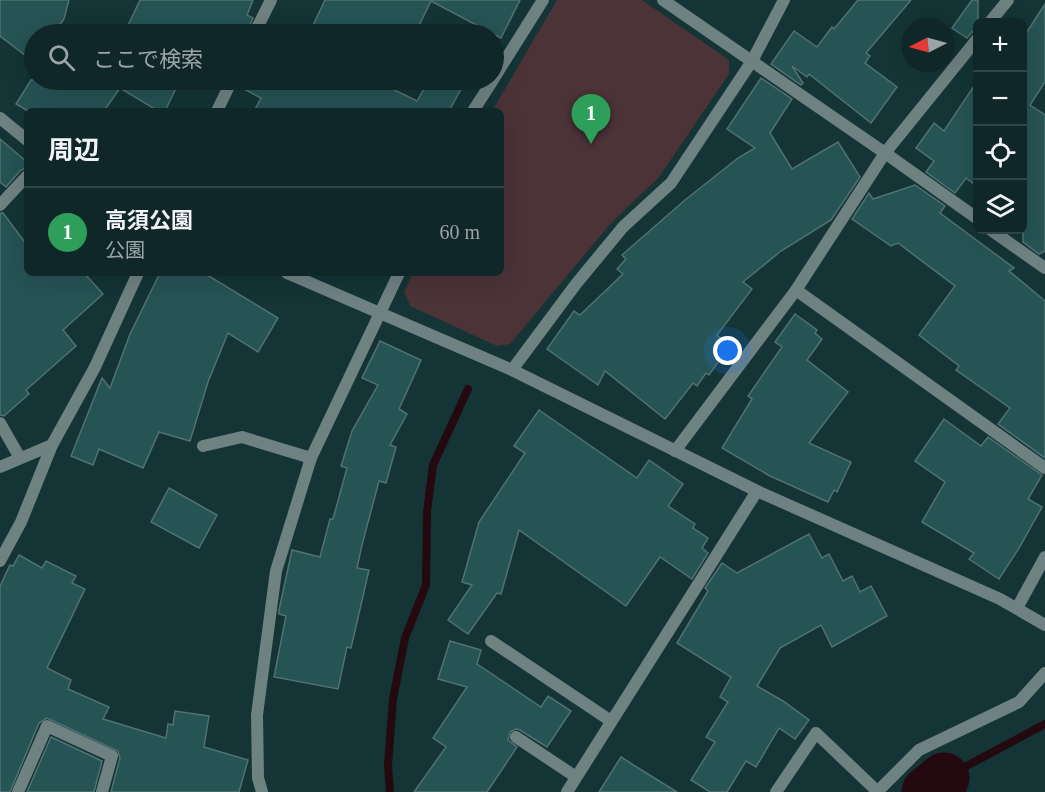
<!DOCTYPE html>
<html lang="ja">
<meta charset="utf-8">
<style>
:root{--surface:#0f2728;--page:#1d3334;--text:#f1f3f6;--muted:#9ba5a8;--line:#2f4445;--accent:#f29aaf}
body{margin:0;font-family:"Times New Roman","Noto Sans JP",serif;background:var(--page);color:var(--text)}
.controls{position:absolute;right:18px;top:18px;display:grid;overflow:hidden;border-radius:9px;box-shadow:0 6px 24px #0002}
.controls button{width:54px;height:54px;display:grid;place-items:center;padding:0;border:0;border-bottom:2px solid var(--line);background:var(--surface);color:var(--text);font:30px sans-serif}
.compass{position:absolute;left:901px;top:18px;width:54px;height:54px;border-radius:50%;background:var(--surface);box-shadow:0 6px 24px #0002;rotate:264deg}
.you{position:absolute;left:728px;top:351px;width:21px;height:21px;margin:-15px;border:4px solid #fff;border-radius:50%;background:#1a73e8;box-shadow:0 0 0 9px #1a73e833}
.badge{display:grid;place-items:center;width:39px;height:39px;border-radius:50%;background:var(--accent);color:#fff;font-size:20px;font-weight:700}
.pin{position:absolute;translate:-50% -50px;filter:drop-shadow(0 2px 3px #0008)}
.pin::after{content:'';position:absolute;top:32px;width:21px;height:18px;background:inherit;clip-path:polygon(0 0,100% 0,50% 100%)}
.list{margin:0;padding:0;list-style:none}
h2{display:flex;justify-content:space-between;align-items:center;height:78px;margin:0;padding:0 24px;font-size:26px}
h2 small{font-size:20px;font-weight:400;color:var(--muted)}
.list li{display:grid;grid-template-columns:39px 1fr auto;gap:18px;align-items:center;box-sizing:border-box;height:90px;padding:0 24px;border-top:2px solid var(--line)}
.list b{display:block;font-size:22px;white-space:nowrap}
.list p{margin:0;font-size:20px;white-space:nowrap;color:var(--muted)}
.list em{font-size:20px;font-style:normal;color:var(--muted)}
.icon{flex:none;width:33px;height:33px;fill:none;stroke:currentColor;stroke-width:2;stroke-linecap:round;stroke-linejoin:round}
.map{position:relative;flex:none;width:1045px;height:792px;overflow:hidden}
.search{position:absolute;background:var(--surface);box-shadow:0 6px 24px #0002;left:24px;top:24px;width:480px;height:66px;display:flex;align-items:center;gap:15px;box-sizing:border-box;padding:0 21px;border-radius:33px;color:var(--muted);font-size:22px}
.panel{position:absolute;background:var(--surface);box-shadow:0 6px 24px #0002;left:24px;top:108px;width:480px;height:168px;border-radius:9px}
.map>svg:first-child{display:block}
.green{fill:#4b3338}
.lines{fill:none;stroke-linecap:round;stroke-linejoin:round}
.stream{stroke:#250911;stroke-width:8}
.river{stroke:#250911;stroke-width:51}
.building{fill:#265354;stroke:#517272;stroke-width:1.5}
.lane{stroke:#6f8282;stroke-width:12}
.street{stroke:#6f8282;stroke-width:12}
</style>
<div class="map">
<svg width="1045" height="792" viewBox="0 0 1045 792">
<rect width="100%" height="100%" fill="#143435"/>
<!-- green -->
<path class="green" d="M 557,0 L 642,0 L 729,60 L 729,74 L 659,177 L 612,222 L 510,344 L 497,346 L 410,306 L 404,291 L 413,273 L 501,273 L 501,111 L 492,111 Z"/>
<g class="lines">
<!-- stream -->
<g class="stream">
<path d="M 944,778 L 1045,724"/>
<path d="M 390,792 L 388,765 L 393,699 L 405,638 L 426,585 L 427,512 L 433,465 L 468,389"/>
</g>
<!-- river -->
<path class="river" d="M 927,792 L 944,778"/>
</g>
<!-- building -->
<g class="building">
<path d="M 0,0 L 69,0 L 64,19 L 53,34 L 34,34 L 34,62 L 0,36 Z"/>
<path d="M 140,0 L 253,0 L 247,15 L 253,18 L 246,34 L 124,34 Z"/>
<path d="M 325,0 L 520,0 L 501,38 L 431,1 L 415,34 L 309,34 Z"/>
<path d="M 858,0 L 911,0 L 866,53 L 870,56 L 865,63 L 897,87 L 871,123 L 809,74 L 807,77 L 792,66 L 803,83 L 801,85 L 771,64 L 794,31 L 817,47 L 832,27 L 834,29 Z"/>
<path d="M 972,0 L 978,0 L 978,30 L 972,32 L 967,38 L 952,28 Z"/>
<path d="M 1045,4 L 1045,82 L 1030,105 L 1045,115 L 1045,251 L 1039,254 L 1023,242 L 1023,38 Z"/>
<path d="M 761,78 L 792,99 L 770,133 L 792,169 L 838,142 L 860,177 L 831,220 L 781,251 L 743,282 L 752,289 L 717,335 L 730,345 L 709,375 L 706,373 L 697,386 L 693,383 L 665,419 L 605,371 L 598,385 L 547,349 L 574,311 L 580,315 L 623,274 L 617,269 L 626,259 L 622,255 L 685,200 L 738,158 L 755,148 L 727,129 Z"/>
<path d="M 31,80 L 180,80 L 165,111 L 158,111 L 120,88 L 104,111 L 28,111 L 16,104 Z"/>
<path d="M 240,80 L 374,80 L 417,101 L 429,80 L 466,80 L 449,111 L 254,111 L 261,98 L 238,86 Z"/>
<path d="M 978,80 L 978,187 L 966,178 L 955,193 L 926,172 L 934,161 L 916,148 L 934,123 L 944,131 Z"/>
<path d="M 0,139 L 27,162 L 27,168 L 21,170 L 6,187 L 0,182 Z"/>
<path d="M 915,185 L 945,206 L 940,213 L 1014,268 L 1009,271 L 1045,301 L 1045,458 L 998,424 L 1010,408 L 956,370 L 959,366 L 919,335 L 955,286 L 898,243 L 891,246 L 852,219 L 869,193 L 873,199 Z"/>
<path d="M 0,213 L 3,213 L 27,245 L 27,273 L 84,273 L 103,294 L 63,330 L 76,346 L 26,390 L 29,394 L 4,416 L 0,415 Z"/>
<path d="M 160,273 L 204,273 L 278,318 L 258,352 L 228,333 L 208,382 L 190,441 L 159,432 L 143,468 L 99,449 L 93,465 L 71,456 L 102,378 L 110,388 L 130,334 Z"/>
<path d="M 795,314 L 817,330 L 815,333 L 822,339 L 807,360 L 848,392 L 809,443 L 851,462 L 837,492 L 834,490 L 828,502 L 770,476 L 722,448 L 752,399 L 748,396 L 782,347 L 775,342 Z"/>
<path d="M 380,341 L 421,360 L 399,409 L 407,414 L 390,445 L 396,447 L 386,483 L 379,481 L 362,545 L 357,568 L 369,570 L 351,648 L 347,647 L 338,689 L 274,677 L 286,616 L 279,614 L 279,610 L 292,550 L 320,557 L 330,519 L 333,519 L 347,468 L 341,466 L 352,431 L 378,385 L 362,378 Z"/>
<path d="M 539,410 L 637,478 L 649,460 L 683,484 L 668,506 L 695,524 L 693,528 L 708,538 L 702,548 L 708,553 L 692,579 L 660,557 L 626,606 L 519,530 L 501,594 L 497,593 L 468,634 L 448,620 L 472,585 L 462,582 L 479,522 L 525,453 L 514,446 Z"/>
<path d="M 944,419 L 981,446 L 988,437 L 1042,475 L 1028,499 L 1042,507 L 1019,548 L 999,579 L 969,559 L 974,553 L 922,522 L 945,482 L 915,461 Z"/>
<path d="M 169,488 L 217,515 L 199,548 L 151,522 Z"/>
<path d="M 809,534 L 822,558 L 829,554 L 843,581 L 852,576 L 860,592 L 871,586 L 887,616 L 832,647 L 821,625 L 780,648 L 757,686 L 783,701 L 809,720 L 795,739 L 779,728 L 756,767 L 746,761 L 727,792 L 710,792 L 691,780 L 715,742 L 706,737 L 728,702 L 720,697 L 731,677 L 677,643 L 708,591 L 705,588 L 722,563 L 737,573 Z"/>
<path d="M 19,555 L 42,568 L 46,561 L 76,576 L 72,583 L 85,589 L 47,668 L 71,680 L 68,689 L 109,707 L 103,719 L 166,738 L 168,724 L 173,725 L 175,711 L 209,716 L 204,747 L 248,760 L 239,792 L 111,792 L 120,758 L 118,751 L 47,718 L 39,723 L 10,792 L 0,792 L 0,586 L 10,565 L 13,566 Z"/>
<path d="M 450,641 L 481,650 L 477,664 L 541,707 L 548,696 L 571,711 L 547,747 L 520,730 L 516,729 L 510,732 L 508,740 L 517,747 L 487,792 L 414,792 L 446,747 L 433,738 L 467,687 L 438,679 Z"/>
<path d="M 51,737 L 102,761 L 94,792 L 27,792 Z"/>
<path d="M 621,757 L 643,771 L 677,792 L 599,792 Z"/>
</g>
<g class="lines">
<!-- lane -->
<g class="lane">
<path d="M 0,205 L 27,176"/>
<path d="M 0,423 L 20,458"/>
<path d="M 203,446 L 242,437 L 311,458"/>
<path d="M 491,641 L 611,721"/>
<path d="M 516,737 L 576,777"/>
</g>
<!-- street -->
<g class="street">
<path d="M 663,0 L 885,153 L 978,219"/>
<path d="M 990,22 L 1008,0"/>
<path d="M 254,34 L 271,0"/>
<path d="M 494,78 L 543,0"/>
<path d="M 217,111 L 232,80"/>
<path d="M 473,111 L 493,80"/>
<path d="M 0,118 L 27,140"/>
<path d="M 991,230 L 1045,268"/>
<path d="M 287,273 L 512,370 L 757,491 L 1000,599 L 1045,625"/>
<path d="M 796,290 L 1045,468"/>
<path d="M 512,370 L 576,284 L 623,227 L 671,183 L 752,61 L 784,0"/>
<path d="M 675,451 L 796,290 L 885,153 L 978,38"/>
<path d="M 0,467 L 52,445 L 95,367 L 138,273"/>
<path d="M 0,561 L 21,522 L 52,445"/>
<path d="M 1017,608 L 1045,557"/>
<path d="M 18,792 L 47,726 L 112,756 L 102,792"/>
<path d="M 262,792 L 258,778 L 257,715 L 276,571 L 311,458 L 399,273"/>
<path d="M 567,792 L 757,491"/>
<path d="M 776,792 L 816,733 L 878,792"/>
<path d="M 877,792 L 919,750 L 1019,702 L 1045,673"/>
</g>
</g>
</svg>
<div class="controls">
<button>+</button>
<button>−</button>
<button><svg class="icon" aria-label="locate" viewBox="0 0 24 24"><circle cx="12" cy="12" r="6"/><path d="M12 2v4M12 18v4M2 12h4M18 12h4"/></svg></button>
<button><svg class="icon" aria-label="layers" viewBox="0 0 24 24"><path d="M12 4l9 5-9 5-9-5zM3 14l9 5 9-5"/></svg></button>
</div>
<svg class="compass" viewBox="-18 -18 36 36"><path d="M0-13l5 13h-10z" fill="#e53935"/><path d="M0 13l5-13h-10z" fill="#9ba5a8"/></svg>
<div class="you"></div>
<div class="pin badge" style="left:591px;top:144px;background:#2e9e5b">1</div>
<div class="search"><svg class="icon" aria-label="search" viewBox="0 0 24 24"><circle cx="10" cy="10" r="6"/><path d="M15 15l6 6"/></svg>ここで検索</div>
<section class="panel">
<h2>周辺<small></small></h2>
<ul class="list">
<li><span class="badge" style="background:#2e9e5b">1</span><div><b>高須公園</b><p>公園</p></div><em>60 m</em></li>
</ul>
</section>
</div>
